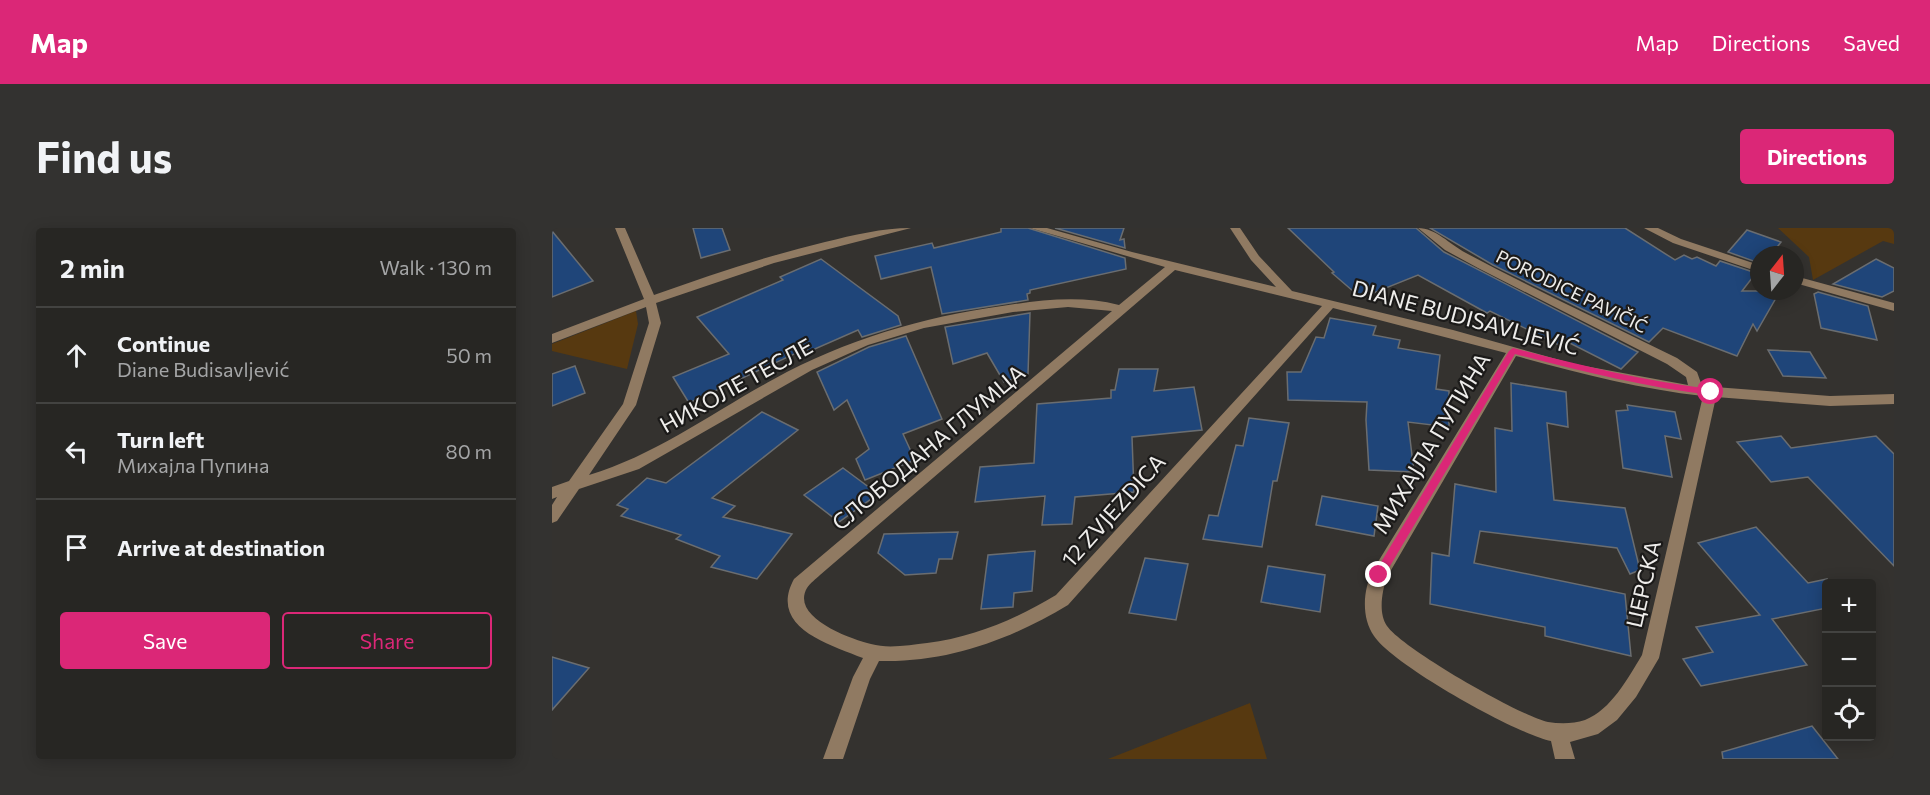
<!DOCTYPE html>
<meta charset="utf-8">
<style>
:root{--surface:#272623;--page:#333230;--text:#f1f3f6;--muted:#a4a5a6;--line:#434341;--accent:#db2777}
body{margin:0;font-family:Commissioner,sans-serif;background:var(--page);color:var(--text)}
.controls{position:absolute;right:18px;bottom:18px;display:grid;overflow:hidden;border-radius:6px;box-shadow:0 3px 15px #0003}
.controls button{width:54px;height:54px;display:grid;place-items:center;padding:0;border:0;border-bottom:2px solid var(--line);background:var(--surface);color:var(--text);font:30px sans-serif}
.compass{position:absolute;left:1198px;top:18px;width:54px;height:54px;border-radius:50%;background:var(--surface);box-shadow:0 3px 15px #0003;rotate:17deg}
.stop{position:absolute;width:18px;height:18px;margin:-14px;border:4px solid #db2777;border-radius:50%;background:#fff}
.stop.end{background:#db2777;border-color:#fff;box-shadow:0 2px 6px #0008}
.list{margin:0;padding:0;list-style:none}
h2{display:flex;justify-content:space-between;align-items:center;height:78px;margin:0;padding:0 24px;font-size:26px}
h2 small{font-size:20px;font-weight:400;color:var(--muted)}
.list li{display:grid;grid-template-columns:39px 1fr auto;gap:18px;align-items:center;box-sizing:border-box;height:96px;padding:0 24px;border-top:2px solid var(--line)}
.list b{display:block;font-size:22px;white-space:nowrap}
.list p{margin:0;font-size:20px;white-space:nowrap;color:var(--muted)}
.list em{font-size:20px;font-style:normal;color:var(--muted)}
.actions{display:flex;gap:12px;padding:18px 24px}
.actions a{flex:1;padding:14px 0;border:2px solid var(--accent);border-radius:6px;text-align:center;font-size:21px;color:var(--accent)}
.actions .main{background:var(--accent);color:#fff}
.icon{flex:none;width:33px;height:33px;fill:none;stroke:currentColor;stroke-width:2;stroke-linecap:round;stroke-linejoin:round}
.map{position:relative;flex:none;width:1342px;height:531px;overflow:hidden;border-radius:6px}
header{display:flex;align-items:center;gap:36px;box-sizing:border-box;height:84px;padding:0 30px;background:var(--accent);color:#fff}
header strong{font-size:28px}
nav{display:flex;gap:33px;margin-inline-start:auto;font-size:21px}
.intro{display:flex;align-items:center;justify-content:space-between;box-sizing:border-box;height:144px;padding:0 36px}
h1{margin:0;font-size:42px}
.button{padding:15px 27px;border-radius:6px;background:var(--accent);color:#fff;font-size:21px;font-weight:700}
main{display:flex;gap:36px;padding:0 36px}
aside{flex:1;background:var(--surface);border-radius:6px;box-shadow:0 3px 15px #0003}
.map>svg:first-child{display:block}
.green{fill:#573910}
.building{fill:#1f4579;stroke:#6a6d70;stroke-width:1.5}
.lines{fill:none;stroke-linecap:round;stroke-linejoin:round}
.minor{fill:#907a62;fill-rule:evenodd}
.route{fill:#db2777}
.labels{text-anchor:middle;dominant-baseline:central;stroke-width:4.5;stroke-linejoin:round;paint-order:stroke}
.far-street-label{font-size:18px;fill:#eeedeb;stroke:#1b1a19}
.street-label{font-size:22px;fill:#eeedeb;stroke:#1b1a19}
</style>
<header>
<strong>Map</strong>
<nav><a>Map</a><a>Directions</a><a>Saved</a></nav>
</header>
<div class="intro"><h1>Find us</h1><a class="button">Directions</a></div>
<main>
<aside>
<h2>2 min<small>Walk · 130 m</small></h2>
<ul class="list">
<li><svg class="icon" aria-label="ahead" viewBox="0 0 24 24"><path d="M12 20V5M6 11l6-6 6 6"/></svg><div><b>Continue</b><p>Diane Budisavljević</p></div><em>50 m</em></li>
<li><svg class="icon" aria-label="left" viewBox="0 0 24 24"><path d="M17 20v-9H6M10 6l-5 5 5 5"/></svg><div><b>Turn left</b><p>Михајла Пупина</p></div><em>80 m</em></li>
<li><svg class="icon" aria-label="arrive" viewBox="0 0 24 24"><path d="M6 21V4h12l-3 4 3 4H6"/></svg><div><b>Arrive at destination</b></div></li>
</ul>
<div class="actions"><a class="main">Save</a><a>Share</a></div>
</aside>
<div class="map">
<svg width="1342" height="531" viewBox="0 0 1342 531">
<rect width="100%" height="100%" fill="#34322f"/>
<!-- green -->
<g class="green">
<path d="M 1226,0 L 1342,0 L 1342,16 L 1331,13 L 1261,52 L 1257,29 Z"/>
<path d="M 84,83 L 86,96 L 75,141 L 0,123 L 0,116 Z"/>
<path d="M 698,475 L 715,531 L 556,531 Z"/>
</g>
<!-- building -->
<g class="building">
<path d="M 141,0 L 170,0 L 178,22 L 149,30 Z"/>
<path d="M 449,0 L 476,0 L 573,30 L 574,41 L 478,62 L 478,65 L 475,66 L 476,72 L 390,86 L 379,39 L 329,51 L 323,28 L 380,15 L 382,20 L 449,4 Z"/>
<path d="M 503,0 L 572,0 L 568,12 L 572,11 L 573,20 Z"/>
<path d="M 736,0 L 864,0 L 892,24 L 1086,124 L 1069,141 L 1010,111 L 1011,119 L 938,83 L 935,85 L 866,47 L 809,70 L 780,45 L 782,44 Z"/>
<path d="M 878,0 L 1073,0 L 1123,32 L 1132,27 L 1140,31 L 1145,29 L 1164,38 L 1168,33 L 1204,45 L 1190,63 L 1228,63 L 1205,103 L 1201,96 L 1185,128 L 1111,100 L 1097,114 L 941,37 Z"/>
<path d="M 1195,2 L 1229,14 L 1219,27 L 1207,27 L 1207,35 L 1176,24 Z"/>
<path d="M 0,3 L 41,53 L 0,69 Z"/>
<path d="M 269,31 L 346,88 L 349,97 L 310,109 L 306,102 L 256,124 L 255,120 L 137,175 L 121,149 L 177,126 L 145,89 L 231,52 L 228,49 Z"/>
<path d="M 1324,31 L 1342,40 L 1342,63 L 1330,69 L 1281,56 Z"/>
<path d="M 1266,64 L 1316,78 L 1325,112 L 1269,100 L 1262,66 Z"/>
<path d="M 478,85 L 476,146 L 452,154 L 435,125 L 401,136 L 393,99 Z"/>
<path d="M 778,90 L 824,98 L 821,107 L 848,112 L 846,120 L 888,127 L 884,161 L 897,163 L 897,199 L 856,194 L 862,244 L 817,242 L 814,192 L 815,174 L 736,172 L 735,144 L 749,144 L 764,109 L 772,110 Z"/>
<path d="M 354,108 L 390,191 L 351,206 L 363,232 L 313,252 L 304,231 L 317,221 L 295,172 L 282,182 L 265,144 L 317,119 Z"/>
<path d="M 1216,122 L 1258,124 L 1274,150 L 1231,148 Z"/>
<path d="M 23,138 L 33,165 L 0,178 L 0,146 Z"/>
<path d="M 567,141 L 606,141 L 602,163 L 642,159 L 650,202 L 580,209 L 582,264 L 523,269 L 520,296 L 490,297 L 493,268 L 423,274 L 428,239 L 482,235 L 485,176 L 559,170 L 559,162 L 563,162 Z"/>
<path d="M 959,155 L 1014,164 L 1016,199 L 995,195 L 1002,272 L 1073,280 L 1088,342 L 1078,346 L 1065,320 L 928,303 L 922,335 L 1073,366 L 1079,428 L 993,408 L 993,399 L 878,376 L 880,325 L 897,328 L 903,256 L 944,264 L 943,200 L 960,203 Z"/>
<path d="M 1075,177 L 1123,184 L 1129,211 L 1113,208 L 1120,249 L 1071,240 L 1064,183 L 1076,182 Z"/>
<path d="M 210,184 L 246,202 L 160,270 L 183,278 L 171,289 L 240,306 L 205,351 L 159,339 L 168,328 L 124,311 L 129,307 L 69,288 L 76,281 L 65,277 L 95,250 L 114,255 Z"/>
<path d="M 697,190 L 737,195 L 725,253 L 721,253 L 710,319 L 651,311 L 657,287 L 666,288 L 684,217 L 691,218 Z"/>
<path d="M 1229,208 L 1239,220 L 1324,208 L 1342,226 L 1342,338 L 1256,249 L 1219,254 L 1185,214 Z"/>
<path d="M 291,240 L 326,266 L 287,294 L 252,267 Z"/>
<path d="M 770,268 L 826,278 L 822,308 L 764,297 Z"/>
<path d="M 1204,299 L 1256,355 L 1275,351 L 1275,380 L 1220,391 L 1255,437 L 1149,458 L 1131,431 L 1161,424 L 1144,399 L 1208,387 L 1146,315 Z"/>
<path d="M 406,304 L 400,331 L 387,331 L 384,345 L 353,347 L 326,325 L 332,306 Z"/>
<path d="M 483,323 L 480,363 L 462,365 L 461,379 L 429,381 L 436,327 Z"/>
<path d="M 593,330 L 636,336 L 624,392 L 577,385 Z"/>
<path d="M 716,338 L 773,347 L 768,384 L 709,374 Z"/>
<path d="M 0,429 L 37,440 L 0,482 Z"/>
<path d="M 1260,498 L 1286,531 L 1171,531 L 1170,524 Z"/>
</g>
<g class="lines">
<!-- minor -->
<g class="minor">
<path d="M 63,0 L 73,0 L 102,67 C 158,47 215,28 273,14 C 302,7 330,0 359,0 L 222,35 L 104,75 L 109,95 L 84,177 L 37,247 C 104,227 161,184 222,151 C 293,112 370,89 450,78 C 488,72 529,67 567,77 L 613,39 L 478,0 L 495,0 L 580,24 L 724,59 L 699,32 L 678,0 L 688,0 L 707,28 L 740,63 L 901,102 L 1022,136 L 1136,157 L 1134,149 L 1115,136 L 926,40 L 893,22 L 866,0 C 884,0 897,16 914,25 C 983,62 1054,95 1125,130 L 1145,144 L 1150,158 L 1278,168 L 1342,166 L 1342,176 L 1278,178 L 1164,169 L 1107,430 L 1084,469 L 1065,492 L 1046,506 L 1018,514 L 1023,531 L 1003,531 L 999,513 C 964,506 841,437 822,408 C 809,389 811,362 821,342 L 954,125 L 781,80 L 516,377 C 458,412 395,435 327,433 L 318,451 L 291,531 L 271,531 L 301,449 L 311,430 C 276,416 216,399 242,351 L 560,83 L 516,79 L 461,84 L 372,100 L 316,117 L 260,142 L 87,241 L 27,261 L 5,293 L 0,295 L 0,277 L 5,269 L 0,271 L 0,259 L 17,253 L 71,176 L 97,95 L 94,79 L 0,115 L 0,106 L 92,71 ZM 623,42 L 770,78 L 504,367 C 464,391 422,409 375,415 C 358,417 336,421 319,416 C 298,411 238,389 255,360 C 258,355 264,351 268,347 ZM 964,128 C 1026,145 1088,161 1151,168 L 1090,427 C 1076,450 1059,482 1033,492 C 1021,496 1008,496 996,494 C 968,488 851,421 835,398 C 826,385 830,363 835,349 Z"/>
<path d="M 1092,0 L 1106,0 L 1129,11 L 1207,37 L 1207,44 L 1121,15 Z"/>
<path d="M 1243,48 L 1342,75 L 1342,83 L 1243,55 Z"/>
</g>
</g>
<!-- route -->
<path class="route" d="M 961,120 C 1027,137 1091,153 1159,161 L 1163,164 L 1159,167 C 1092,159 1028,143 963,126 L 831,350 L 823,350 L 823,344 L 957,123 Z"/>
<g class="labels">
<!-- far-street labels -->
<g class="far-street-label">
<text transform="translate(1020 63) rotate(26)">PORODICE PAVIČIĆ</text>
</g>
<!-- street labels -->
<g class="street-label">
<text transform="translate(914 89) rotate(15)">DIANE BUDISAVLJEVIĆ</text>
<text transform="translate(184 157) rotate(-29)">НИКОЛЕ ТЕСЛЕ</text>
<text transform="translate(879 215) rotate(-59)">МИХАЈЛА ПУПИНА</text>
<text transform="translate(376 219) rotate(-40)">СЛОБОДАНА ГЛУМЦА</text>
<text transform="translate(561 282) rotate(-48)">12 ZVJEZDICA</text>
<text transform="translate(1091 356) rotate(-77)">ЦЕРСКА</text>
</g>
</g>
</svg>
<div class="controls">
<button>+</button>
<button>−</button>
<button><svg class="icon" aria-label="locate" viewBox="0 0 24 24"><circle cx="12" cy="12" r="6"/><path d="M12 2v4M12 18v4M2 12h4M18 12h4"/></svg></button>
</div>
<svg class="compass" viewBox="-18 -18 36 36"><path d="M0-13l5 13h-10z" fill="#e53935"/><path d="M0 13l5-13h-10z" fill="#a4a5a6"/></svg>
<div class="stop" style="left:1159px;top:164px"></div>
<div class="stop end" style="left:827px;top:347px"></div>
</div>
</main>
